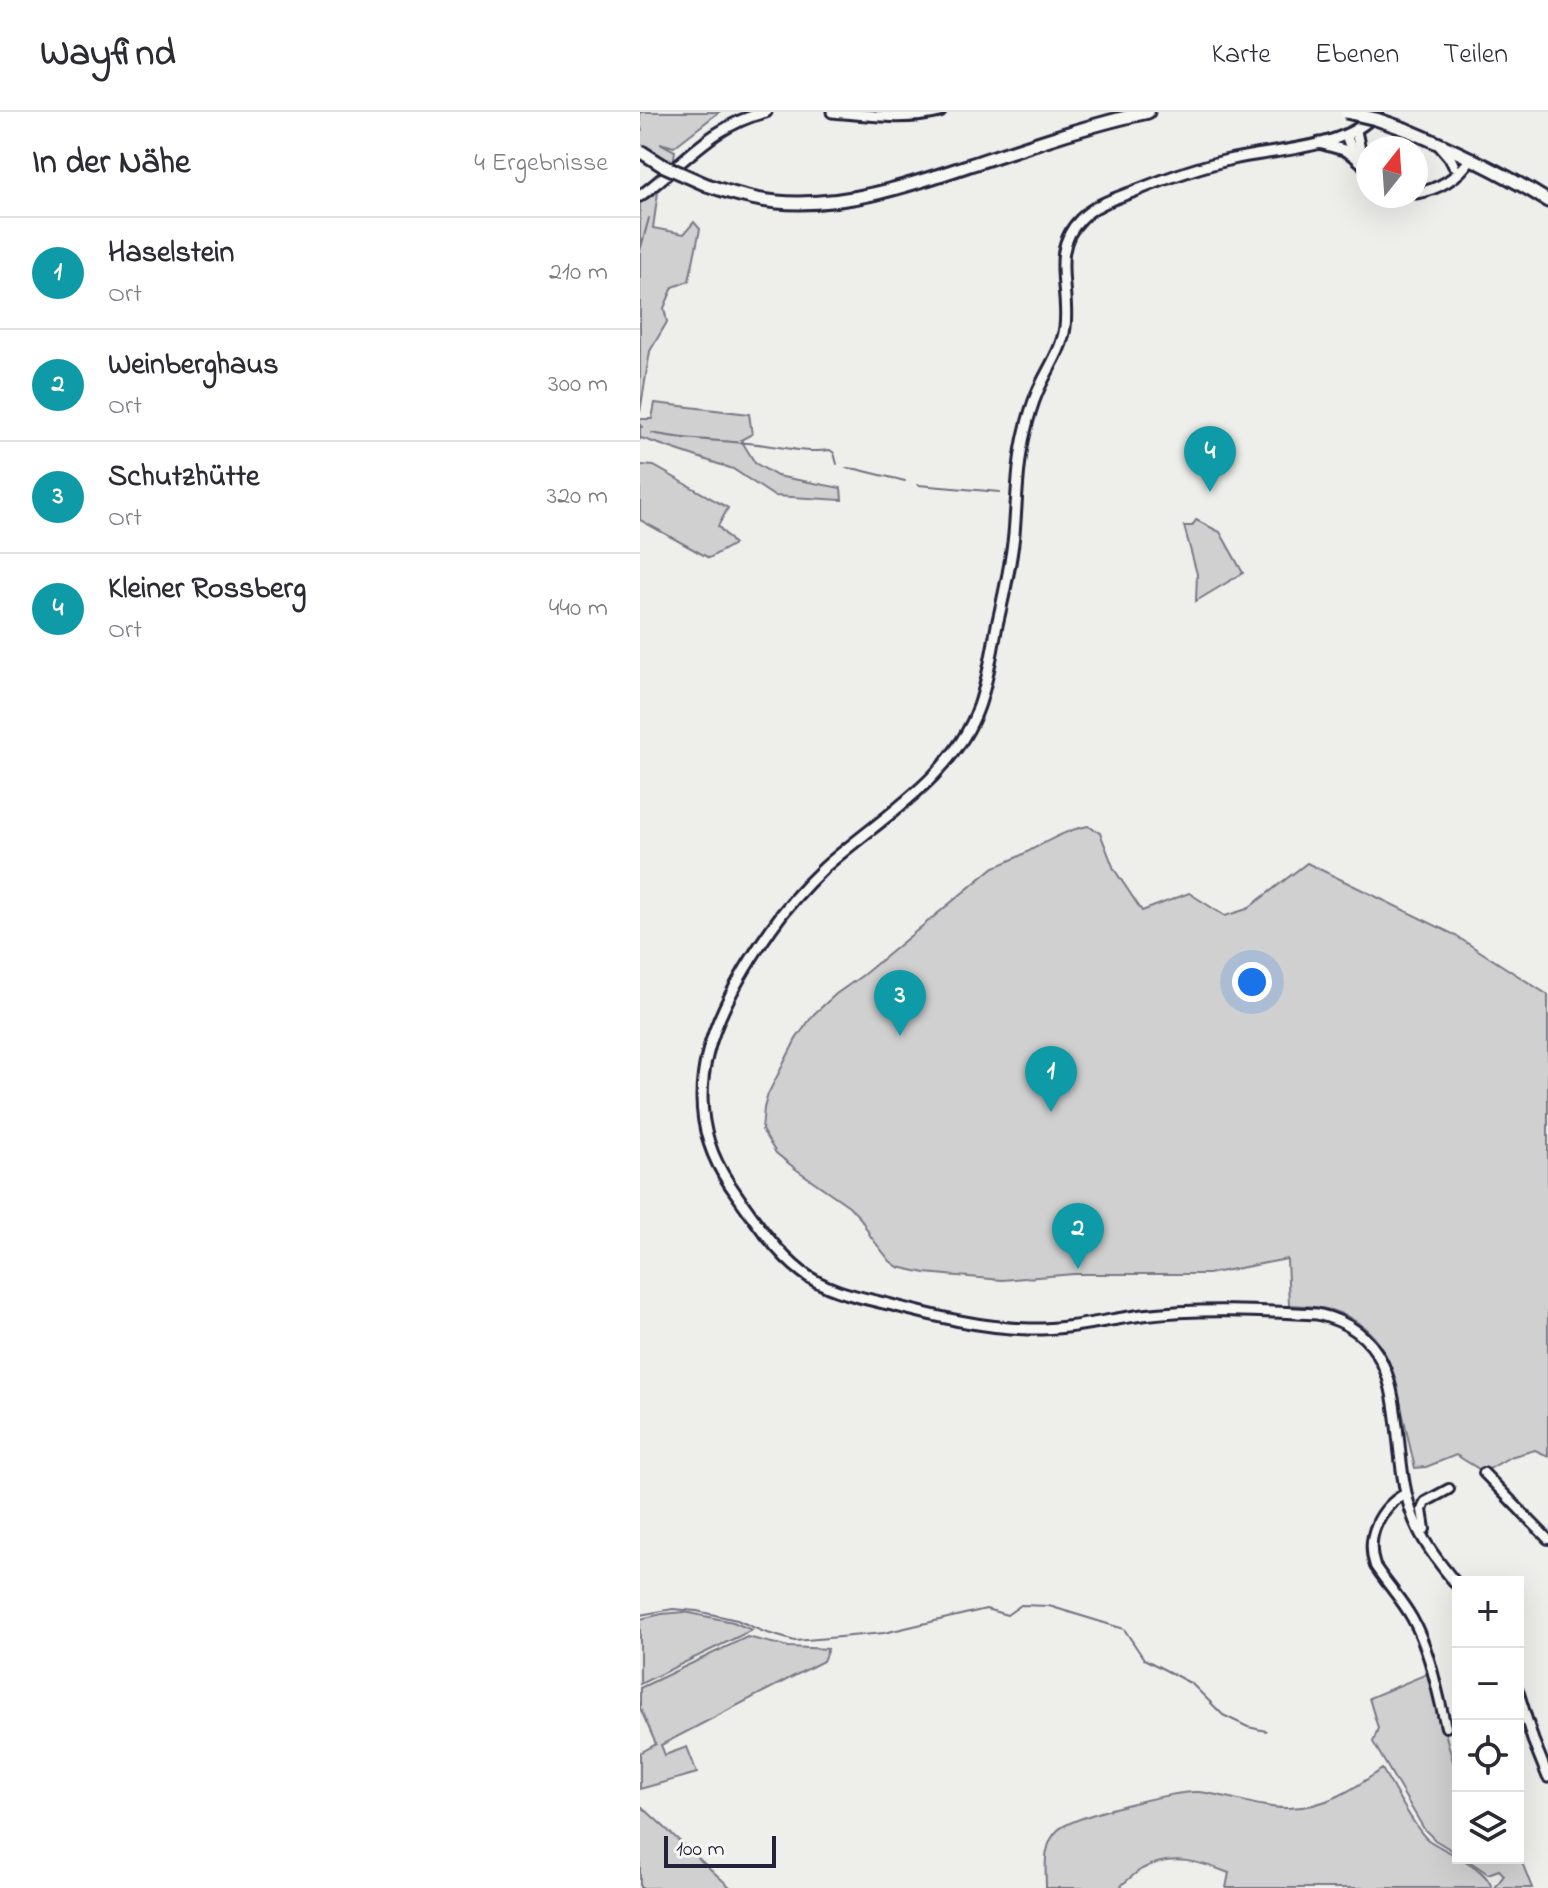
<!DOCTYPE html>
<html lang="de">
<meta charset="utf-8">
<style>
:root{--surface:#fff;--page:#f7f7f7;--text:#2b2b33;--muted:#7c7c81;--line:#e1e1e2;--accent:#7c3aed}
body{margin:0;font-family:"Indie Flower",sans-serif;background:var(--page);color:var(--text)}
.controls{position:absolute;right:24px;bottom:24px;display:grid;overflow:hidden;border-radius:0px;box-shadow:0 8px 32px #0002}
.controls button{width:72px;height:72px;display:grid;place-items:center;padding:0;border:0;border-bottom:2px solid var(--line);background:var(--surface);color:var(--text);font:40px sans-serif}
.compass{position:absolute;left:716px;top:24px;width:72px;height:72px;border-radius:50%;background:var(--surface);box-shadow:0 8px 32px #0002;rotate:17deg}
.scale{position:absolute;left:24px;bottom:20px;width:112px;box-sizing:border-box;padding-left:8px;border:4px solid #22223b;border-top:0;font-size:22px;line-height:28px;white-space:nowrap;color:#22223b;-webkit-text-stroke:6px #f6f6f2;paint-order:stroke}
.you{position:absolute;left:612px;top:870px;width:28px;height:28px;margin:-20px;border:6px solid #fff;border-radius:50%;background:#1a73e8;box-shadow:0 0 0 12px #1a73e833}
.badge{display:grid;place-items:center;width:52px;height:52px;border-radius:50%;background:var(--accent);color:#fff;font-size:26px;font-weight:700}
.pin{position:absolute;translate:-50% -66px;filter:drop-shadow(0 2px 4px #0008)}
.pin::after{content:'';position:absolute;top:42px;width:28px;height:24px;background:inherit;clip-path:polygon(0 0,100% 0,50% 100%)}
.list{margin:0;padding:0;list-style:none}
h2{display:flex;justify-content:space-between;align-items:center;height:104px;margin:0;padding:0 32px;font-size:34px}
h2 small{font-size:26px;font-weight:400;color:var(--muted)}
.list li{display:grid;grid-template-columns:52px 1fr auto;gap:24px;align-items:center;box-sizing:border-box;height:112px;padding:0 32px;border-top:2px solid var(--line)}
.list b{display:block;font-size:30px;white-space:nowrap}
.list p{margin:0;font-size:26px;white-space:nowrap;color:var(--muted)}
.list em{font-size:26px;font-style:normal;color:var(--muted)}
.icon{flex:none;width:44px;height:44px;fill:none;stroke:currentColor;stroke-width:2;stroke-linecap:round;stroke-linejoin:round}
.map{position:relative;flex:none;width:908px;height:1776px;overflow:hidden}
header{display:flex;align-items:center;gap:48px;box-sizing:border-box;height:112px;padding:0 40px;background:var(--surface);border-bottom:2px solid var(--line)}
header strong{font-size:38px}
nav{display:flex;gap:44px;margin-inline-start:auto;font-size:28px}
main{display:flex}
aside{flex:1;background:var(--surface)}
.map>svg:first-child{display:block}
.green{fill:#d0d0d1;stroke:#797986;stroke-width:2}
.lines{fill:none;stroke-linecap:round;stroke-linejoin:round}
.stream{stroke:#727281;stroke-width:2}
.minor-casing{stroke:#22223b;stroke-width:14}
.tertiary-casing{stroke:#22223b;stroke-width:15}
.secondary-casing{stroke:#22223b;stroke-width:17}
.minor{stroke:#f6f6f2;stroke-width:8}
.tertiary{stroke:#f6f6f2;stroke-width:9}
.secondary{stroke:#f6f6f2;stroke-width:11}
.secondary-bridge-casing{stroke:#22223b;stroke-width:17;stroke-linecap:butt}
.secondary-bridge{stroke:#f6f6f2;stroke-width:11}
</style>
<header>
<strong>Wayfind</strong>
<nav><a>Karte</a><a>Ebenen</a><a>Teilen</a></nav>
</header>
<main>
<aside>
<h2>In der Nähe<small>4 Ergebnisse</small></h2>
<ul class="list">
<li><span class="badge" style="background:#0f9aa8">1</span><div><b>Haselstein</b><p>Ort</p></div><em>210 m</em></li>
<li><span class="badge" style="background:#0f9aa8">2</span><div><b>Weinberghaus</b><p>Ort</p></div><em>300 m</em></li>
<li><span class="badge" style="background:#0f9aa8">3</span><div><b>Schutzhütte</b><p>Ort</p></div><em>320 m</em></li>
<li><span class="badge" style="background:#0f9aa8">4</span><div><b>Kleiner Rossberg</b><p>Ort</p></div><em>440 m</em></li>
</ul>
</aside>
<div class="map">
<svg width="908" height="1776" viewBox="0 0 908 1776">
<rect width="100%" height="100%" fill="#eeeeeb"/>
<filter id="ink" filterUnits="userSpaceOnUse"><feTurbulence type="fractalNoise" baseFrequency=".0125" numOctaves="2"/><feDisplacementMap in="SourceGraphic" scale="16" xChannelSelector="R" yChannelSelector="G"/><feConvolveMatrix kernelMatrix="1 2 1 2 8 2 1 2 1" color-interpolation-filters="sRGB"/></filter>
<g filter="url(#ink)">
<!-- green -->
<g class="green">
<path d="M 0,0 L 79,0 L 34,35 L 20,31 L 35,39 L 33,52 L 0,33 Z"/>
<path d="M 18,80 L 13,116 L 44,122 L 54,110 L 60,117 L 49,169 L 33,175 L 24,196 L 27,210 L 10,239 L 0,300 L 0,91 Z"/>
<path d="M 15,291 L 109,302 L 112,322 L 101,328 L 115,351 L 137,364 L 201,376 L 202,388 L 134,384 L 93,357 L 1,326 L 0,327 L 0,307 L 12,307 Z"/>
<path d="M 0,353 L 14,354 L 88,396 L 78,414 L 94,432 L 69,446 L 0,408 Z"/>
<path d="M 556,408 L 580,420 L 603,461 L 556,489 L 557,462 L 544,414 L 552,414 Z"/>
<path d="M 448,714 L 460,721 L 474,757 L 502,799 L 549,781 L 585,804 L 607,797 L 667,751 L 813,822 L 908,883 L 908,1344 L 895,1338 L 870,1345 L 844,1360 L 816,1343 L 786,1355 L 775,1356 C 770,1336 766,1315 761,1295 C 753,1255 745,1222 704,1203 C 688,1195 667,1194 649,1193 L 647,1147 L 568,1162 L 434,1162 L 362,1168 L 285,1161 L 258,1155 L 250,1149 L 231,1125 L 221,1107 L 209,1094 L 157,1058 L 136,1041 L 122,1018 L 124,996 L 128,982 L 156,927 L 174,902 L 196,882 L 223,863 L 354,755 C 386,745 414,720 448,714 Z"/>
<path d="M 45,1500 L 93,1510 L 112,1518 L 0,1572 L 0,1507 L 22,1502 Z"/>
<path d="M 107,1525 L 149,1535 L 188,1537 L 183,1549 L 21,1633 L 25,1643 L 47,1635 L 57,1661 L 0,1677 L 0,1641 L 16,1632 L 0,1596 L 0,1576 Z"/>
<path d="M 789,1561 L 818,1668 L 818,1742 L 795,1728 L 784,1717 L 733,1630 L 738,1616 L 729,1586 Z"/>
<path d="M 742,1657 C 752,1673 775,1717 787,1727 C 806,1741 845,1753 852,1776 L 586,1776 L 589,1761 C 561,1750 532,1741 502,1757 C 495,1761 488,1768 482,1773 L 480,1776 L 406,1776 C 406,1757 402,1733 418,1718 C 434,1704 536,1678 558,1680 C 586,1682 621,1697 648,1696 C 685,1696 714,1677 742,1657 Z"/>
<path d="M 0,1693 L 91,1776 L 0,1776 Z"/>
<path d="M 878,1740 L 892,1776 L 855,1776 L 864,1763 L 859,1758 L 848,1762 L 825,1746 L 878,1746 Z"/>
</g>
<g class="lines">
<!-- stream -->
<g class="stream">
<path d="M 0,13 L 2,18"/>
<path d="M 0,139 L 9,106"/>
<path d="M 0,314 L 2,315"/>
<path d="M 12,321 C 44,328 75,328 108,331 C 135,333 163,342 190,338 L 194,341 L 197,352"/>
<path d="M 206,356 L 216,357 L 265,369"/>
<path d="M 278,373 L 360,380"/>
<path d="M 0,1503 L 33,1497 L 57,1499 L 97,1508 L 124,1520 L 155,1529 L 244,1521 L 346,1497 L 367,1503 L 381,1493 L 409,1494 L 484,1517 L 504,1547 L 552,1572 L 583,1603 L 608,1615 L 626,1619"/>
</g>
<defs>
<g id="minor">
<path d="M 844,1361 L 908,1427"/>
<path d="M 766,1381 C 739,1396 725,1425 735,1454 C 747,1472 762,1488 772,1506 C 790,1538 797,1579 806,1615"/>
<path d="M 781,1423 L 785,1417 L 782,1398 L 785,1390 L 809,1377"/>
</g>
<g id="tertiary">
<path d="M 192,0 C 228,3 265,9 300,0"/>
<path d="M 737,0 C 707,37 638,37 593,47 C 560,54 527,66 495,79 C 477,86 455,92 441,107 C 409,138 430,177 425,215 C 422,239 406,259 397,281 C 392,293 388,307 385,320 C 377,353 377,388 374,422 C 371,453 364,483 357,513 C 352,540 348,568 339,594 C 314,665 239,707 185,755 C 165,774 146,795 131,817 C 77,894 30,985 90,1073 C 109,1100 135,1140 162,1160 C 186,1179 219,1185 248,1192 C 294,1204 341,1216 389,1217 C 427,1218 465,1208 502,1203 C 559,1196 619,1199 677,1202 C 775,1224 747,1322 770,1396 C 779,1426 798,1450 818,1474"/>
<path d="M 716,19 L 723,52"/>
<path d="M 706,23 L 714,44 L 723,52 L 728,60"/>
<path d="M 679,31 L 704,38 L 713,43"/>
<path d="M 799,33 L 810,46 L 814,54"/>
<path d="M 776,81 C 798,78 819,65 831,46"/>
<path d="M 0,84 C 43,53 71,13 126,0"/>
<path d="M 878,1580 L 893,1628 L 908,1665"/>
</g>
<g id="secondary">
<path d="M 765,17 C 815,38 862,60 908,89"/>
<path d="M 67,73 C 90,81 113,88 137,90 C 204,96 271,73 333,52 C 391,33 448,13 508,0"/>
</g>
</defs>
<!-- minor casing -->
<use href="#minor" class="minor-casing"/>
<!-- tertiary casing -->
<use href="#tertiary" class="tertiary-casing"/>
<!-- secondary casing -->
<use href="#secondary" class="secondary-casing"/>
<!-- minor -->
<use href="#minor" class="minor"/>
<!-- tertiary -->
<use href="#tertiary" class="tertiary"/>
<!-- secondary -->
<use href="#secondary" class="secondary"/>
<defs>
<g id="secondary-bridge">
<path d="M 706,0 L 736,7 L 765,17"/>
<path d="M 0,39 L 22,53 L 67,73"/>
</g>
</defs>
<!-- secondary-bridge casing -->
<use href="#secondary-bridge" class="secondary-bridge-casing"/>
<!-- secondary-bridge -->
<use href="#secondary-bridge" class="secondary-bridge"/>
</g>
</g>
</svg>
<div class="controls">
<button>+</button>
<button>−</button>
<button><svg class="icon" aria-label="locate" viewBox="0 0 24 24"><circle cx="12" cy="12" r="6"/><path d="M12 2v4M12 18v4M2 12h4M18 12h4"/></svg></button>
<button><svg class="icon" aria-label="layers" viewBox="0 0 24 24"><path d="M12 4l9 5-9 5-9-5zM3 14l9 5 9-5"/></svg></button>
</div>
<svg class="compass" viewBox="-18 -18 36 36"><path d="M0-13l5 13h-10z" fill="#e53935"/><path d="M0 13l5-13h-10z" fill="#7c7c81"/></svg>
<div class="scale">100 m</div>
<div class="you"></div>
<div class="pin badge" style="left:411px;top:1000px;background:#0f9aa8">1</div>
<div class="pin badge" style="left:438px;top:1157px;background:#0f9aa8">2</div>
<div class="pin badge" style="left:260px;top:924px;background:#0f9aa8">3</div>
<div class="pin badge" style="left:570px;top:380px;background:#0f9aa8">4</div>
</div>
</main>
